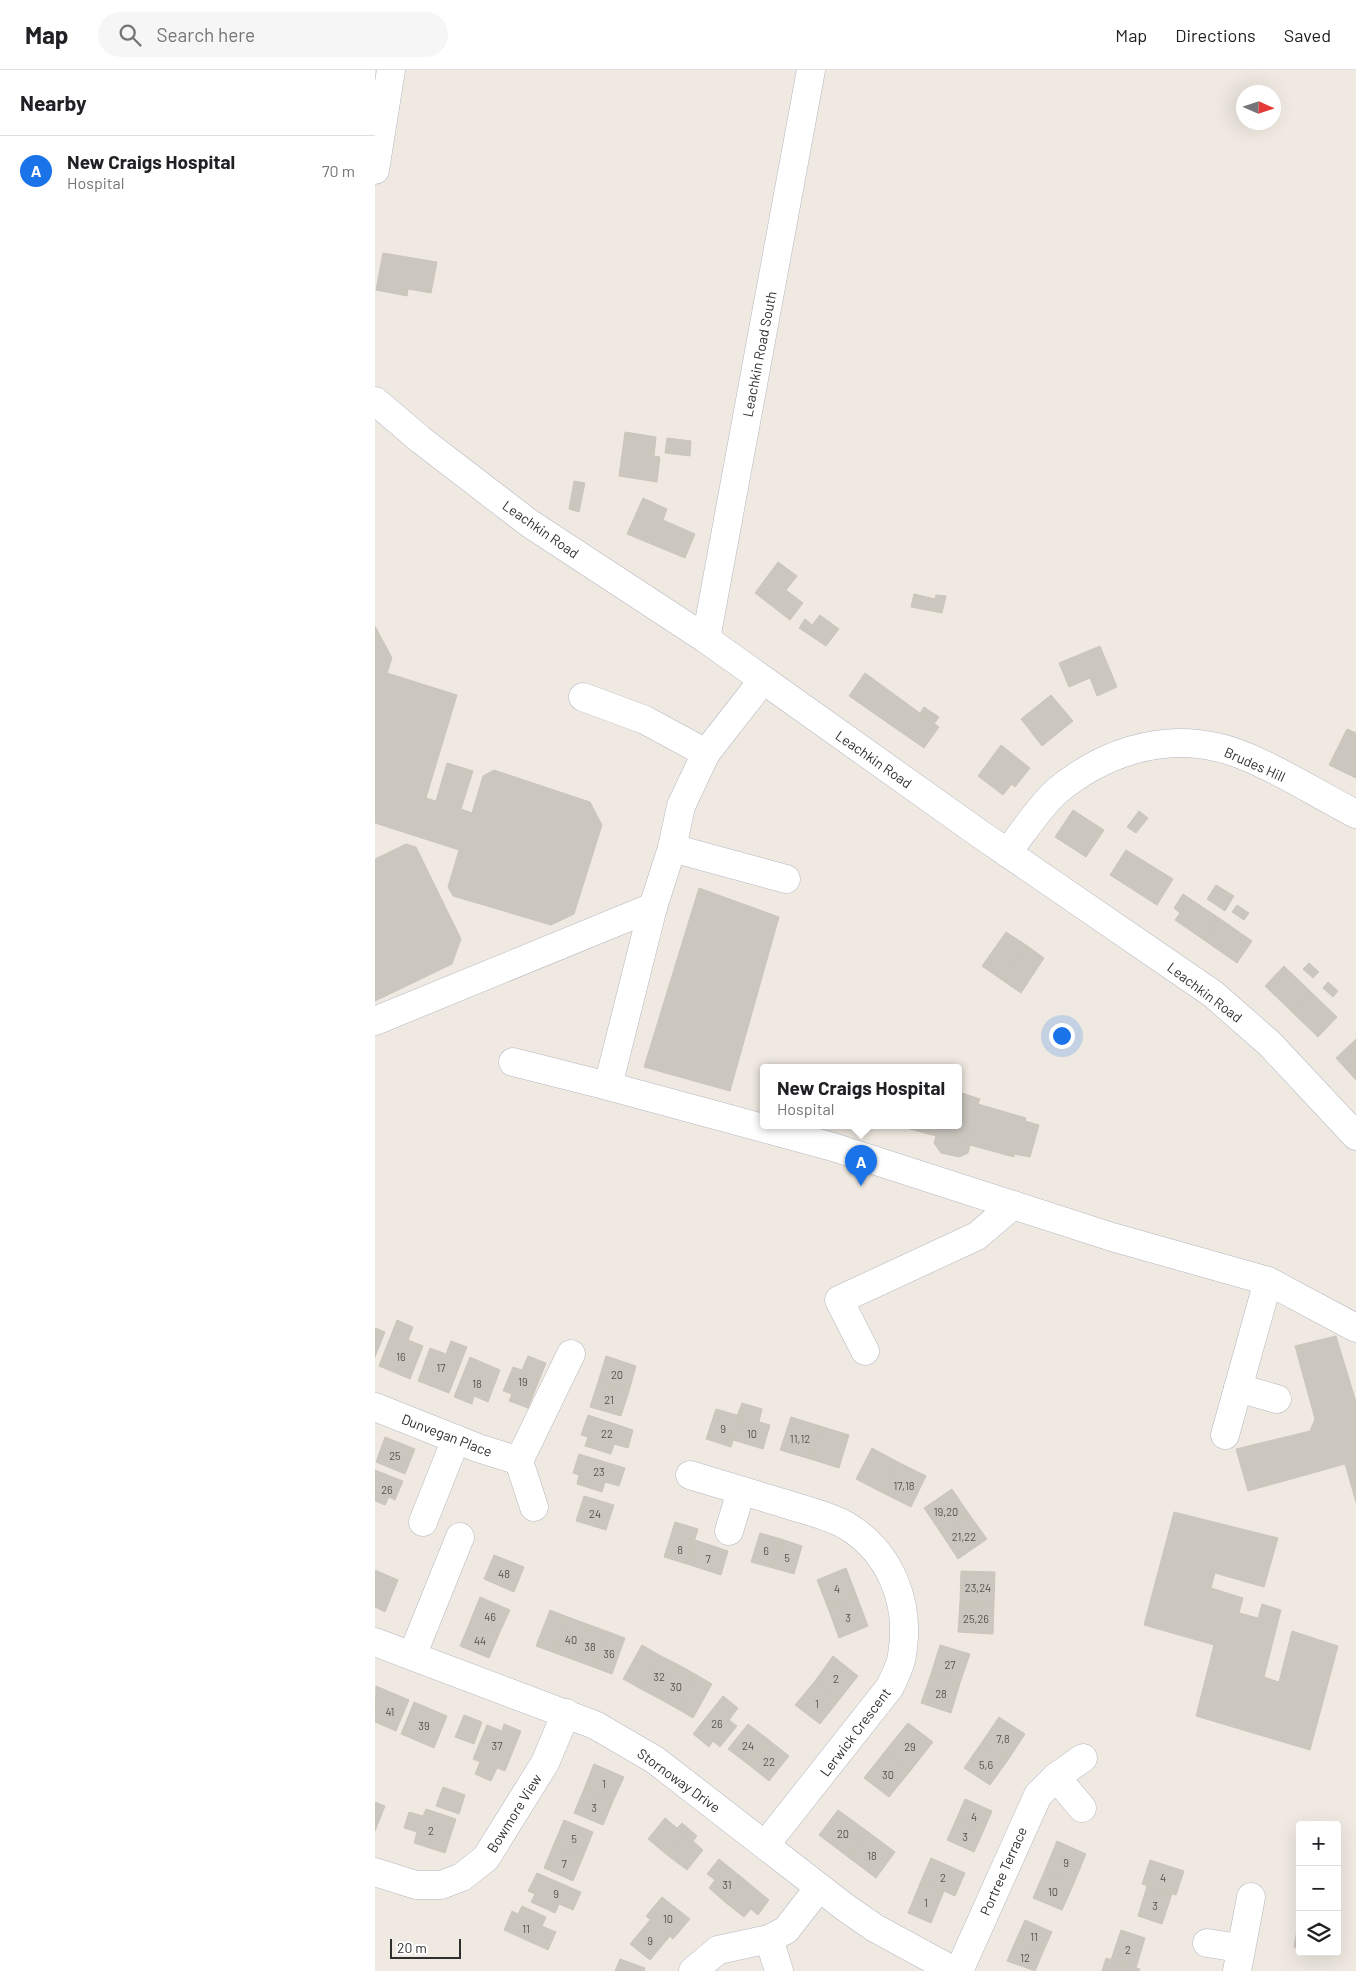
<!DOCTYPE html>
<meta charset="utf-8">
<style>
:root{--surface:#fff;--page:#f6f6f6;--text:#202124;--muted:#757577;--line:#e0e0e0;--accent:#1a73e8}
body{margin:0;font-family:Barlow,sans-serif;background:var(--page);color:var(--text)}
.controls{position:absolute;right:15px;bottom:15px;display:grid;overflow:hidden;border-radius:5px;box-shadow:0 5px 20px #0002}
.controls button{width:45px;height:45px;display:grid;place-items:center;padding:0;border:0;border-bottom:1px solid var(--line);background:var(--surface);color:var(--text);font:25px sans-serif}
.compass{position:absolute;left:861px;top:15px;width:45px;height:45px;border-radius:50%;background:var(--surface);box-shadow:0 5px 20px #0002;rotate:93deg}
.scale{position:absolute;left:15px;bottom:12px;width:71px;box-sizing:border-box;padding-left:5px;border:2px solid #2e2e2e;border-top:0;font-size:14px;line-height:18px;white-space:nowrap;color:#2e2e2e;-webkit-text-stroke:4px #fff;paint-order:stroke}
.you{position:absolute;left:686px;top:965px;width:18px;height:18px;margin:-12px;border:4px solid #fff;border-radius:50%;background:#1a73e8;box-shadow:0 0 0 8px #1a73e833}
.badge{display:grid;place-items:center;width:32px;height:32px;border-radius:50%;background:var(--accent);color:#fff;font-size:16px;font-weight:700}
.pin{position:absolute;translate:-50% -41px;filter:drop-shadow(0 1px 2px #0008)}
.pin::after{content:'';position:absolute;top:26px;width:18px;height:15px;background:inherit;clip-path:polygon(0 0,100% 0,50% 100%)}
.popup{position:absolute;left:385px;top:994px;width:202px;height:65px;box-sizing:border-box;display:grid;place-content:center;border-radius:5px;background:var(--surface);filter:drop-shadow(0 1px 4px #0005);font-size:16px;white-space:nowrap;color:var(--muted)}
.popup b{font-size:19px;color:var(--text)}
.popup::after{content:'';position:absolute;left:50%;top:100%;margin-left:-10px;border:10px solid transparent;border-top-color:var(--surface)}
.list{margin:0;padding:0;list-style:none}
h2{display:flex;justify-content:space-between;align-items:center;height:65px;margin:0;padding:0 20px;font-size:21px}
h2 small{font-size:16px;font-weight:400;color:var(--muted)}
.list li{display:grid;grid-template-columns:32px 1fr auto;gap:15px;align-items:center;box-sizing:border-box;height:70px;padding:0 20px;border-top:1px solid var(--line)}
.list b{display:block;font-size:19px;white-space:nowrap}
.list p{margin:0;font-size:16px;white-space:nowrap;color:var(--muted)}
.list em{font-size:16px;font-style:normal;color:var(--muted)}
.icon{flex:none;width:28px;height:28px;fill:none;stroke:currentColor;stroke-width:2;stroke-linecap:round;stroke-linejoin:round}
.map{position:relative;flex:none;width:981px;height:1901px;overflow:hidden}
header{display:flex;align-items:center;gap:30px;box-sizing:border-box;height:70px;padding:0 25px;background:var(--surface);border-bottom:1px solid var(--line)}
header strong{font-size:24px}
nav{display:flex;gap:28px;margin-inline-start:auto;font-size:18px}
.search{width:350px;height:45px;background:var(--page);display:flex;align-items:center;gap:12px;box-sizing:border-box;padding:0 18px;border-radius:28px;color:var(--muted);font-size:19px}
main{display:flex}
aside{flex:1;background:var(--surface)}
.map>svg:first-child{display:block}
.building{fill:#cbc7bf;stroke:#cbc5ba}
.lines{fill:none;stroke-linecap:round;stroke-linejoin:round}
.minor-casing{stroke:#b4b7c1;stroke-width:29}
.minor{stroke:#fff;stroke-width:28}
.labels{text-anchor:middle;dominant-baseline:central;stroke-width:4.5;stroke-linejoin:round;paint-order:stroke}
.number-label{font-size:11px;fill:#555452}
.street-label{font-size:14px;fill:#2e2e2e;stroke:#fff}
</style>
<header>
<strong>Map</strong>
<div class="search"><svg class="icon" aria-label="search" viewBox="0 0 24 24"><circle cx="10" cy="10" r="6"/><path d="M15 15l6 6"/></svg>Search here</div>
<nav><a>Map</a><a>Directions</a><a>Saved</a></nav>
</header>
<main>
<aside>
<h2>Nearby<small></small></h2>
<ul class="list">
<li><span class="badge">A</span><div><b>New Craigs Hospital</b><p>Hospital</p></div><em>70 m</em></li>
</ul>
</aside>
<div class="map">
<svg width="981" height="1901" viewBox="0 0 981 1901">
<rect width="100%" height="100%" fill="#efe9e1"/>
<!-- building -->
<g class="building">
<path d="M 8,183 L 62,192 L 56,223 L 33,219 L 32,226 L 1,220 Z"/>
<path d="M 250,362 L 281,367 L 279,386 L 285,387 L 282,412 L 244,406 Z"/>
<path d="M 292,368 L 316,371 L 315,386 L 290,383 Z"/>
<path d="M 199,411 L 210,413 L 204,442 L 194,439 Z"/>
<path d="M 268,428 L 292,439 L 288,450 L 320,464 L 310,488 L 252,464 Z"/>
<path d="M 403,492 L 422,506 L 411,520 L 428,533 L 415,550 L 380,523 Z"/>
<path d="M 539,524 L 560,529 L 561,525 L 571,526 L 567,543 L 536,537 Z"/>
<path d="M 445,545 L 464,559 L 451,576 L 424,558 L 430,549 L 437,555 Z"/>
<path d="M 0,556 L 17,588 L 12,603 L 82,625 L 51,728 L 61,731 L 72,693 L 98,701 L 86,739 L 97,743 L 108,706 L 119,700 L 215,732 L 227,755 L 199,844 L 176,855 L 78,826 L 73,817 L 84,780 L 0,753 Z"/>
<path d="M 725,576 L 742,617 L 722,626 L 715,608 L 694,617 L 684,593 Z"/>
<path d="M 490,603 L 564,657 L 549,678 L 474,626 Z"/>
<path d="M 676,625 L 698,651 L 667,676 L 646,649 Z"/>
<path d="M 549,637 L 564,647 L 559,654 L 545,643 Z"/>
<path d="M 972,659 L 981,663 L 981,708 L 954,695 Z"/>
<path d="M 626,675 L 655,698 L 640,717 L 637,714 L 628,725 L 603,706 Z"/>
<path d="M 698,740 L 729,760 L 711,787 L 680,767 Z"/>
<path d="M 764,741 L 773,748 L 761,763 L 752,757 Z"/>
<path d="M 31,774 L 41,777 L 86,869 L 77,894 L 0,931 L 0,789 Z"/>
<path d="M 751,780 L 798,809 L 782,835 L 735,805 Z"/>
<path d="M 841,815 L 859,826 L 850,841 L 832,829 Z"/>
<path d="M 324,818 L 404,847 L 355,1021 L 269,997 Z"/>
<path d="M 808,824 L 844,848 L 829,870 L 800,850 L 805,843 L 799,838 Z"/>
<path d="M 862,835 L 874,843 L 869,850 L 857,842 Z"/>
<path d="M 844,848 L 877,871 L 862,893 L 829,870 Z"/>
<path d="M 631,862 L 651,875 L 627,910 L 607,896 Z"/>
<path d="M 651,875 L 669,888 L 646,923 L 627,910 Z"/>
<path d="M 934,893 L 944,902 L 938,908 L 928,899 Z"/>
<path d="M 909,896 L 936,922 L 917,942 L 890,916 Z"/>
<path d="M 953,912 L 963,921 L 958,927 L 948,918 Z"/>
<path d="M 936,922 L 962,947 L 943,967 L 917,942 Z"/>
<path d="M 981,969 L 981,1010 L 961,988 Z"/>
<path d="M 584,1022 L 605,1029 L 603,1034 L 651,1048 L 650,1051 L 664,1055 L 655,1087 L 639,1084 L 639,1087 L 595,1075 L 593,1083 L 584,1087 L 566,1083 L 559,1073 L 561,1066 L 520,1055 L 584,1055 Z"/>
<path d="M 22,1250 L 38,1257 L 33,1270 L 48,1276 L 35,1309 L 4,1296 Z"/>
<path d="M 0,1258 L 10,1262 L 0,1287 Z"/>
<path d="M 961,1266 L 981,1332 L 981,1432 L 970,1394 L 873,1421 L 861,1379 L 935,1361 L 940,1349 L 920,1276 Z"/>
<path d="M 76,1271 L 92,1277 L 74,1323 L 43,1311 L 55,1278 L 71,1284 Z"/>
<path d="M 153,1286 L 171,1293 L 153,1338 L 134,1331 L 137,1324 L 128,1321 L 138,1297 L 147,1300 Z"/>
<path d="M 231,1286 L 261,1296 L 254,1321 L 223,1312 Z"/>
<path d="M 95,1287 L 125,1300 L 113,1332 L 99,1326 L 97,1334 L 79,1327 Z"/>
<path d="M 223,1312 L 254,1321 L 246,1346 L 215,1337 Z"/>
<path d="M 367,1333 L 387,1339 L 384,1352 L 395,1355 L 388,1379 L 358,1370 L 365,1346 L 362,1346 Z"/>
<path d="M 341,1339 L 365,1346 L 356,1377 L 331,1369 Z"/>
<path d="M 213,1345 L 258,1360 L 253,1378 L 239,1374 L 236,1384 L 210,1376 L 213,1367 L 206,1365 Z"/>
<path d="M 416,1347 L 445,1356 L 435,1389 L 405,1380 Z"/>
<path d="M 445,1356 L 474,1365 L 464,1398 L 435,1389 Z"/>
<path d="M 10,1367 L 40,1379 L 30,1404 L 1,1392 Z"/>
<path d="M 497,1378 L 523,1392 L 508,1423 L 481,1409 Z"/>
<path d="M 204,1384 L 250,1398 L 244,1416 L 230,1412 L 227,1422 L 202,1414 L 204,1405 L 198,1403 Z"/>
<path d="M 523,1392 L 551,1406 L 536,1437 L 508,1423 Z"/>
<path d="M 0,1400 L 28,1411 L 20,1430 L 14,1427 L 10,1435 L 0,1431 Z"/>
<path d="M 577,1419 L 594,1444 L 566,1463 L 549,1438 Z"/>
<path d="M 209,1426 L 239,1435 L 231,1460 L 201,1451 Z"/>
<path d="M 799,1442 L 903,1468 L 889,1517 L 840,1503 L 836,1518 L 868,1528 L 864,1543 L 883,1548 L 887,1534 L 906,1540 L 889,1607 L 904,1612 L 917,1561 L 963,1576 L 935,1680 L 821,1646 L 839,1575 L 769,1555 Z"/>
<path d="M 594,1444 L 612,1469 L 583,1489 L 566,1463 Z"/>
<path d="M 300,1452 L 323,1459 L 312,1494 L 289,1487 Z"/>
<path d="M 385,1463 L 406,1469 L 398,1498 L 376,1492 Z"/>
<path d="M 406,1469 L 427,1476 L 419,1504 L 398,1498 Z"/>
<path d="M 320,1470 L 353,1481 L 346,1505 L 312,1494 Z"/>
<path d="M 119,1485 L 149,1497 L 139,1522 L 109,1509 Z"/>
<path d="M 471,1498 L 482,1527 L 453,1538 L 442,1510 Z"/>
<path d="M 0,1500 L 23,1510 L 10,1542 L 0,1537 Z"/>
<path d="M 586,1501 L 620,1502 L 619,1533 L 585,1532 Z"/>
<path d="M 105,1527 L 135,1540 L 124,1564 L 95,1552 Z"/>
<path d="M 482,1527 L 493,1556 L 464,1568 L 453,1538 Z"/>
<path d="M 585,1532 L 619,1533 L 618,1564 L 583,1562 Z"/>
<path d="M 175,1540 L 193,1547 L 180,1583 L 161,1576 Z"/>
<path d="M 193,1547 L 212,1554 L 199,1590 L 180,1583 Z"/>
<path d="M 95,1552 L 124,1564 L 114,1588 L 85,1576 Z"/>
<path d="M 212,1554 L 231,1561 L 218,1597 L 199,1590 Z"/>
<path d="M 231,1561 L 250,1568 L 237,1604 L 218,1597 Z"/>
<path d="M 267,1575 L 284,1585 L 266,1619 L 248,1609 Z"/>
<path d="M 565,1575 L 595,1584 L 585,1613 L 556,1604 Z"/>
<path d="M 284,1585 L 302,1594 L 283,1628 L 266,1619 Z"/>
<path d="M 458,1586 L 483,1606 L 464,1630 L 440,1611 Z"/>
<path d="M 302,1594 L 320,1604 L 301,1638 L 283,1628 Z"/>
<path d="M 320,1604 L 337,1614 L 318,1648 L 301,1638 Z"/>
<path d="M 556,1604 L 585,1613 L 576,1643 L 546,1633 Z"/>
<path d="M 440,1611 L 464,1630 L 445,1654 L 420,1635 Z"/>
<path d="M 1,1616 L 34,1630 L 21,1661 L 0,1652 Z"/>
<path d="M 348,1626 L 363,1638 L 354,1650 L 362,1656 L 345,1677 L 338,1671 L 334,1677 L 318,1664 Z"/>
<path d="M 39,1632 L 72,1646 L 59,1678 L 26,1664 Z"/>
<path d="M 89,1645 L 107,1652 L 99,1674 L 80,1667 Z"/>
<path d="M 624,1647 L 650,1664 L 633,1690 L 607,1672 Z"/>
<path d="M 533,1653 L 558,1672 L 536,1700 L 511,1680 Z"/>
<path d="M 129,1654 L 146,1661 L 130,1701 L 122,1698 L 116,1711 L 100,1704 L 105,1692 L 98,1689 L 112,1655 L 127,1661 Z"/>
<path d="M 373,1654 L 394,1670 L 374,1695 L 353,1679 Z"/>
<path d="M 394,1670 L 414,1686 L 394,1711 L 374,1695 Z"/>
<path d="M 607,1672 L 633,1690 L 615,1715 L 589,1698 Z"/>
<path d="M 511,1680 L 536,1700 L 514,1727 L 489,1708 Z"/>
<path d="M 219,1694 L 249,1707 L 238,1731 L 209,1719 Z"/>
<path d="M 68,1717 L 90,1725 L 84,1744 L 61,1736 Z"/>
<path d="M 209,1719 L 238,1731 L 228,1755 L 199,1743 Z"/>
<path d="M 590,1729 L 617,1741 L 608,1762 L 581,1750 Z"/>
<path d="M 0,1732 L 10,1736 L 0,1761 Z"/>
<path d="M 51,1739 L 81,1749 L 70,1783 L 39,1773 L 42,1762 L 29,1758 L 34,1742 L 48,1746 Z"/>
<path d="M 463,1740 L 492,1761 L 473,1787 L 444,1765 Z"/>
<path d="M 290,1748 L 302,1758 L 307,1753 L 314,1759 L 292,1785 L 273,1769 Z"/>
<path d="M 189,1750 L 218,1762 L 208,1787 L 179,1774 Z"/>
<path d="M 581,1750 L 608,1762 L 599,1782 L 572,1770 Z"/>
<path d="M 314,1759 L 322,1766 L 318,1771 L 328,1780 L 312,1800 L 292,1785 Z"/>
<path d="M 492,1761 L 520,1782 L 501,1808 L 473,1787 Z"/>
<path d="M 682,1771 L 711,1784 L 699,1813 L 670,1800 Z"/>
<path d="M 179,1774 L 208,1787 L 198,1811 L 169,1798 Z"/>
<path d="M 556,1788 L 590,1803 L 580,1826 L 546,1811 Z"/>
<path d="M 344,1789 L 370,1810 L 351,1833 L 334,1818 L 340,1810 L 332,1804 Z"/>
<path d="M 775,1790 L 809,1801 L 801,1825 L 767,1814 Z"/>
<path d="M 670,1800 L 699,1813 L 687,1840 L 658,1828 Z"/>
<path d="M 162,1803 L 206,1822 L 198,1840 L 184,1834 L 180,1843 L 156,1832 L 160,1824 L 153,1821 Z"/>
<path d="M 370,1810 L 394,1830 L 383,1845 L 376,1839 L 369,1847 L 351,1833 Z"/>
<path d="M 546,1811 L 569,1821 L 556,1853 L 533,1843 Z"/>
<path d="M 772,1816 L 797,1824 L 787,1854 L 763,1846 Z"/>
<path d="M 287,1827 L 315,1849 L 298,1869 L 271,1846 Z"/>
<path d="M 147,1836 L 171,1847 L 167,1856 L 181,1862 L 173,1880 L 129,1860 L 137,1841 L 143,1844 Z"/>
<path d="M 275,1850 L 295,1866 L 275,1890 L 255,1874 Z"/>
<path d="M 650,1850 L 677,1862 L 668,1882 L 641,1870 Z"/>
<path d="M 923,1855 L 925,1856 L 925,1878 L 919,1877 Z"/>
<path d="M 746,1860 L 770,1868 L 761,1898 L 736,1890 Z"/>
<path d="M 641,1870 L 668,1882 L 660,1901 L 632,1891 Z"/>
<path d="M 731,1888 L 765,1899 L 764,1901 L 727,1901 Z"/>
<path d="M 245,1889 L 270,1898 L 269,1901 L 240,1901 Z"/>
</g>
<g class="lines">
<defs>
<g id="minor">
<path d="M 0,100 L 16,0"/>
<path d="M 0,331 L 46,370 L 154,453 L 331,569 L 605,764 L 838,924 L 895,974 L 981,1066"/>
<path d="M 331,569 L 436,0"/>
<path d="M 388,610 L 331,683 L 306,736 L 297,778 L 278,837 L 233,1016 L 458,1077 L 737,1167 L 893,1211 L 981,1258"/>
<path d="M 208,627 L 270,650 L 331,683"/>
<path d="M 297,778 L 411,809"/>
<path d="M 632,783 C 647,764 664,737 682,721 C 726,684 784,664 841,677 C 884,686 941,724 981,744"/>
<path d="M 0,951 L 278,837"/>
<path d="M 138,992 L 233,1016"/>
<path d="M 490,1281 L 464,1230 L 602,1166 L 638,1135"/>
<path d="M 863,1318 L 902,1329"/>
<path d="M 0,1337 L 103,1378 L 144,1391 L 196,1284"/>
<path d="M 850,1365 L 893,1211"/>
<path d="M 144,1391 L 159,1437"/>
<path d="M 315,1405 C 348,1415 381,1425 414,1435 C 433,1441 455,1446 472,1456 C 516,1483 536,1534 527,1585 C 526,1596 519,1607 515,1617 L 391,1774"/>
<path d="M 48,1452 L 81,1369"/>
<path d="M 354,1461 L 366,1421"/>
<path d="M 0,1572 L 220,1655 L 280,1690 L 471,1838 L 500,1858 L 579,1901"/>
<path d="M 37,1586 L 85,1467"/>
<path d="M 681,1707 L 707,1738"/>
<path d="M 0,1802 L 41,1815 L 66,1815 L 87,1807 L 111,1788 L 170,1693 L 191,1643"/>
<path d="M 394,1869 L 404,1901"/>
<path d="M 832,1873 L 864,1878"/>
<path d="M 318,1901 L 343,1880 L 394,1869 L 411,1860 L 443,1819"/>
<path d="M 584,1901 L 663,1725 L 681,1707 L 708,1688"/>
<path d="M 862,1901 L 876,1827"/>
</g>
</defs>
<!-- minor casing -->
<use href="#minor" class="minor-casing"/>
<!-- minor -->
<use href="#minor" class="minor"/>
</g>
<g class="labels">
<!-- number labels -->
<g class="number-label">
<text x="26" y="1286">16</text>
<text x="66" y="1297">17</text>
<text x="242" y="1304">20</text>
<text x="148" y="1311">19</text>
<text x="102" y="1313">18</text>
<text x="234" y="1329">21</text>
<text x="348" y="1358">9</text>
<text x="232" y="1363">22</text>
<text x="377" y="1363">10</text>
<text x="425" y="1368">11,12</text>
<text x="20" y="1385">25</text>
<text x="224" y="1401">23</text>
<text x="529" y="1415">17,18</text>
<text x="12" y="1419">26</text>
<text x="571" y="1441">19,20</text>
<text x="220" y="1443">24</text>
<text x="589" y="1466">21,22</text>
<text x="305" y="1479">8</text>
<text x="391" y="1480">6</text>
<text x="412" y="1487">5</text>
<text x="333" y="1488">7</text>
<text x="129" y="1503">48</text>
<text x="603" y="1517">23,24</text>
<text x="462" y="1518">4</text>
<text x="115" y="1546">46</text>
<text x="473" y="1547">3</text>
<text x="601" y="1548">25,26</text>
<text x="196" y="1569">40</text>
<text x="105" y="1570">44</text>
<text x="215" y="1576">38</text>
<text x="234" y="1583">36</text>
<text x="575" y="1594">27</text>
<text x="284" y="1606">32</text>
<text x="461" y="1608">2</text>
<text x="301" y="1616">30</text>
<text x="566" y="1623">28</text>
<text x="442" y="1633">1</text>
<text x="15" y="1641">41</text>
<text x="342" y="1653">26</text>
<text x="49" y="1655">39</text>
<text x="628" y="1668">7,8</text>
<text x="122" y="1675">37</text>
<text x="373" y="1675">24</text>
<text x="535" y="1676">29</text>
<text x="394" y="1691">22</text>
<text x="611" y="1694">5,6</text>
<text x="513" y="1704">30</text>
<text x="229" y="1713">1</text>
<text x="219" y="1737">3</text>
<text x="599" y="1746">4</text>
<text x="56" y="1760">2</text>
<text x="468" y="1763">20</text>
<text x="590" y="1766">3</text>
<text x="199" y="1768">5</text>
<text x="497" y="1785">18</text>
<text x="691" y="1792">9</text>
<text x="189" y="1793">7</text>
<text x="568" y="1807">2</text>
<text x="788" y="1807">4</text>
<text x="352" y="1814">31</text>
<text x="678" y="1821">10</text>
<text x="181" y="1823">9</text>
<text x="551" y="1832">1</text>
<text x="780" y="1835">3</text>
<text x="293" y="1848">10</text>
<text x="151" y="1858">11</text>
<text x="659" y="1866">11</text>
<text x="275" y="1870">9</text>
<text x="753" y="1879">2</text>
<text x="650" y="1887">12</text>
</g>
<!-- street labels -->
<g class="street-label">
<text transform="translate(384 284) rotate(-79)">Leachkin Road South</text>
<text transform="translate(166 459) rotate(35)">Leachkin Road</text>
<text transform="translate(499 689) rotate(35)">Leachkin Road</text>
<text transform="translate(880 694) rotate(24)">Brudes Hill</text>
<text transform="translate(830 922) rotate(37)">Leachkin Road</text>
<text transform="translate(72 1365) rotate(21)">Dunvegan Place</text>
<text transform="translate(480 1662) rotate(-53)">Lerwick Crescent</text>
<text transform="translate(304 1710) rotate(36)">Stornoway Drive</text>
<text transform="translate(139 1743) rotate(-58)">Bowmore View</text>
<text transform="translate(628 1801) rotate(-66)">Portree Terrace</text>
</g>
</g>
</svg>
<div class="controls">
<button>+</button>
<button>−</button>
<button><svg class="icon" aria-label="layers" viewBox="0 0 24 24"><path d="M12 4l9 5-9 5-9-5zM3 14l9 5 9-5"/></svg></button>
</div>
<svg class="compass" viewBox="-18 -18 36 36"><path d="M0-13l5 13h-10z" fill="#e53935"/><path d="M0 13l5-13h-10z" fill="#757577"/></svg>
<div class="scale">20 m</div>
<div class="you"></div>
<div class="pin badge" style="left:486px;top:1116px">A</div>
<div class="popup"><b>New Craigs Hospital</b>Hospital</div>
</div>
</main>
